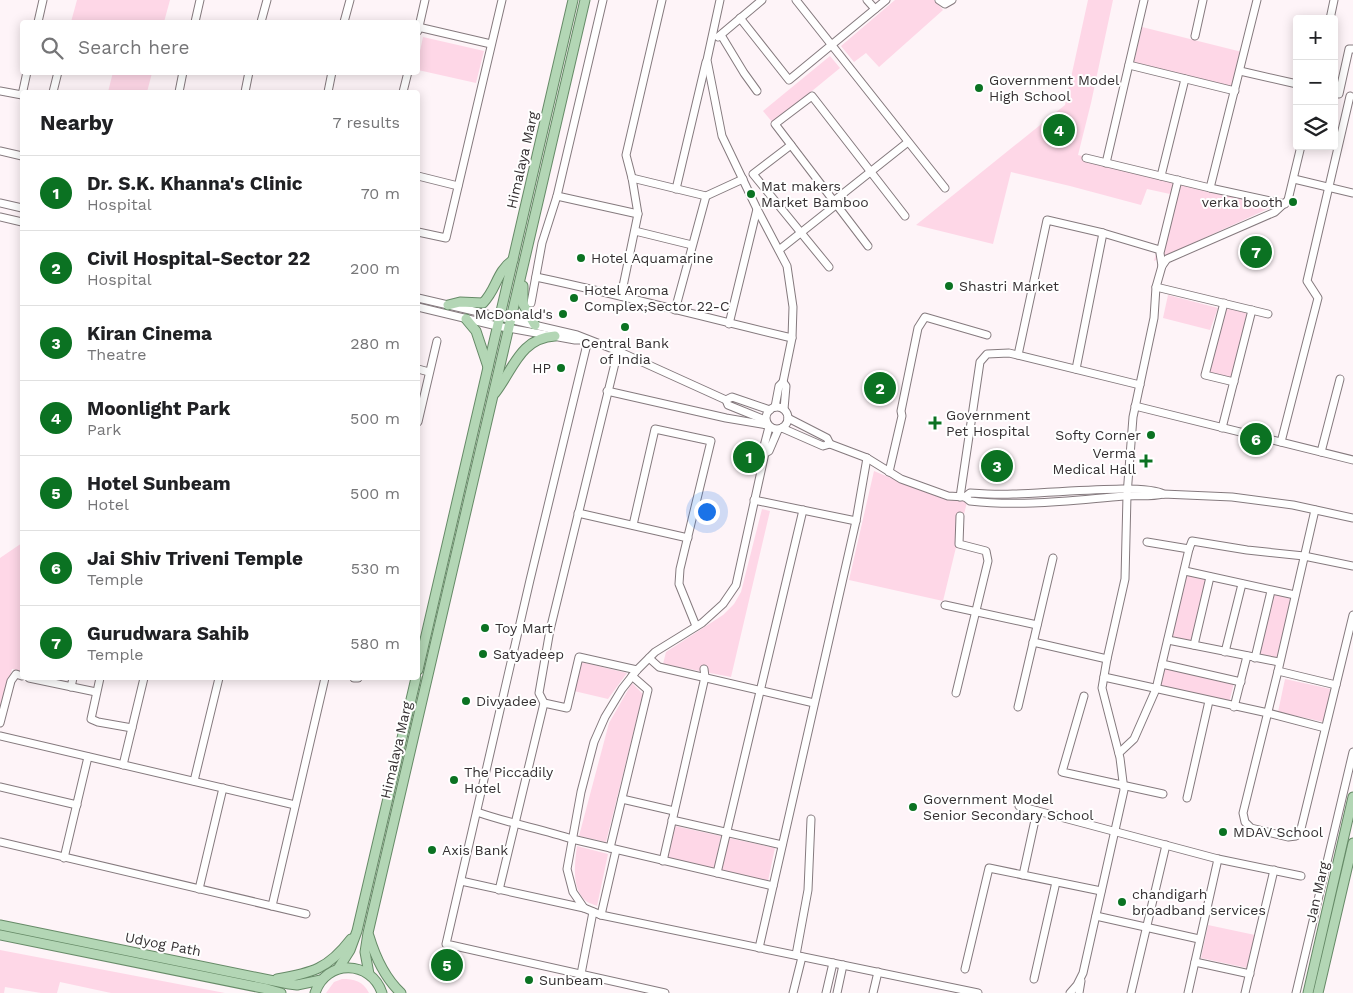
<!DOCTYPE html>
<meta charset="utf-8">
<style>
:root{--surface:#fff;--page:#f6f6f6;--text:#202124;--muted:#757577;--line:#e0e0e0;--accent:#0b7222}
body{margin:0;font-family:"Work Sans",sans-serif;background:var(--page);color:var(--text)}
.controls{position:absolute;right:15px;top:15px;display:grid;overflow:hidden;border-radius:5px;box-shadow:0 2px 12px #0003}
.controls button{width:45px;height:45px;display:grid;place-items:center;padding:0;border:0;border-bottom:1px solid var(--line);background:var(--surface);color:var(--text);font:25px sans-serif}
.you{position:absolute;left:706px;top:511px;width:18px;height:18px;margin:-12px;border:4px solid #fff;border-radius:50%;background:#1a73e8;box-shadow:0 0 0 8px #1a73e833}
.badge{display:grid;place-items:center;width:32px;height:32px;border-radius:50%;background:var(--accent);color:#fff;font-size:16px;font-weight:700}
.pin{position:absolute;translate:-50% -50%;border:2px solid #fff;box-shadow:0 1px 5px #0006}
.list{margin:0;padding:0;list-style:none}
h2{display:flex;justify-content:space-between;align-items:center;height:65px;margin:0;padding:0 20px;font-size:21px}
h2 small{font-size:16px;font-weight:400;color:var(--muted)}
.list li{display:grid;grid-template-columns:32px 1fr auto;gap:15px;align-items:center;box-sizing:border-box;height:75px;padding:0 20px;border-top:1px solid var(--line)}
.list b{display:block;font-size:19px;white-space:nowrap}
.list p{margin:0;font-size:16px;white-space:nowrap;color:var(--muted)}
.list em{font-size:16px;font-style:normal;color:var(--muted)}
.icon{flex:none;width:28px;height:28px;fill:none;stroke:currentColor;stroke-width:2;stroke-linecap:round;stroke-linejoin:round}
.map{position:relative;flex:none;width:1353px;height:993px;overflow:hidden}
.search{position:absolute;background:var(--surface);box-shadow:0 2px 12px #0003;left:20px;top:20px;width:400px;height:55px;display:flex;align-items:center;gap:12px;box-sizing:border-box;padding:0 18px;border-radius:5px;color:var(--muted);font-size:19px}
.panel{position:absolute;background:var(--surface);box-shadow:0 2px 12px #0003;left:20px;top:90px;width:400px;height:590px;border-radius:5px}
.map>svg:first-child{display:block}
.green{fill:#fed7e7}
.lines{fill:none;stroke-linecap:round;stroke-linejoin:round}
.minor-casing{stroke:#857a7e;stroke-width:9}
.major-casing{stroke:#668a67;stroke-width:11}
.minor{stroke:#fff;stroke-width:7}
.major{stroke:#b3d6b5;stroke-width:9}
.poi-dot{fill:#0b7222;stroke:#fff;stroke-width:2}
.labels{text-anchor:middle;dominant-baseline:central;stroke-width:4;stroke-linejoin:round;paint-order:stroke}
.poi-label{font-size:14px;fill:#353032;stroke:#fff;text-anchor:start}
.street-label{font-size:14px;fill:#353032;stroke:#fff}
</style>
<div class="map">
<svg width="1353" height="993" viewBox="0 0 1353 993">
<rect width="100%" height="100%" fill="#fef4f8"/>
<!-- green -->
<g class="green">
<path d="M 77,0 L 170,0 L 164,22 L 71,22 Z"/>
<path d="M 895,0 L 934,0 L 943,10 L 879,67 L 866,53 L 854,62 L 841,46 Z"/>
<path d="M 1088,0 L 1113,0 L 1091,103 L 1078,155 L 1274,206 L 1154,261 L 1170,194 L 1147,189 L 1141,205 L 1070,186 L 1011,172 L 993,244 L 916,225 L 1065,105 Z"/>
<path d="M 1142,27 L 1242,52 L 1234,87 L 1134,62 Z"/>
<path d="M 423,37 L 484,51 L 476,83 L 418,70 L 418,60 Z"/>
<path d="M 830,56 L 840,68 L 773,123 L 763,111 Z"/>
<path d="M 113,72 L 152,73 L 147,92 L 108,92 Z"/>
<path d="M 1168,295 L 1218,308 L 1210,330 L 1163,318 Z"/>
<path d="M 1224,303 L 1252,310 L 1234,382 L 1205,375 Z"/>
<path d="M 874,471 L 920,490 L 967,502 L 943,601 L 849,580 Z"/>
<path d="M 762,509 L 770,511 L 731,677 L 663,664 L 666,652 L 723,615 L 734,604 L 741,592 Z"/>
<path d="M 22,543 L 22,671 L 12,669 L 0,716 L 0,558 Z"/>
<path d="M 1187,574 L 1207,579 L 1192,642 L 1172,637 Z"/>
<path d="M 1273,593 L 1296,598 L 1281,661 L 1258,656 Z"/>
<path d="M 581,662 L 627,673 L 608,699 L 574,691 Z"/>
<path d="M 1164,667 L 1234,683 L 1229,703 L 1159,687 Z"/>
<path d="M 1285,679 L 1331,689 L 1324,722 L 1278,712 Z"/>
<path d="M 632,683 L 643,694 L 606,842 L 579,836 L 609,723 Z"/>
<path d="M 675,826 L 721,836 L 714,869 L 667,859 Z"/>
<path d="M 729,838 L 775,848 L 768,881 L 721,871 Z"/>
<path d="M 577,846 L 608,854 L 597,906 C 593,904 588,903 586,901 C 571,889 575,862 577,846 Z"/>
<path d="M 1208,925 L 1255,935 L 1247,968 L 1201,958 Z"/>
<path d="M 0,950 L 225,993 L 111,993 L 60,982 L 57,993 L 41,993 L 5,987 L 4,993 L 0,993 Z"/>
<path d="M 342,979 C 354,979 363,981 369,993 L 326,993 L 334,982 Z"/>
</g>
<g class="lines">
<defs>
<g id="minor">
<path d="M 720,0 L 707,60 L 722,136 L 757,209 L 787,266 L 793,307 L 792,338 L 783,382"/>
<path d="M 796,0 L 945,188"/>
<path d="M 867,0 L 875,9"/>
<path d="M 939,0 L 945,4 L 952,0"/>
<path d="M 740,18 L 789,80 L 886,0"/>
<path d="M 1330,19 L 1334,0"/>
<path d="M 38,22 L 43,0"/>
<path d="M 195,22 L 200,0"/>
<path d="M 261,22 L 267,0"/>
<path d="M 344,22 L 350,0"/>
<path d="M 418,27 L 491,44"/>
<path d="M 418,31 L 425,0"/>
<path d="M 721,35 L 744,73 L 757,91"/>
<path d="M 1195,36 L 1203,0"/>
<path d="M 718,37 L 762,0"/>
<path d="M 1129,65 L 1235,91"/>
<path d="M 1240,71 L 1297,84"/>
<path d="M 0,91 L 22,95"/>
<path d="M 53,92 L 58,72"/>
<path d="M 179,92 L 183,72"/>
<path d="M 245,92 L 249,72"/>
<path d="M 328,92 L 332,72"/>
<path d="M 403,92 L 408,72"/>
<path d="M 1339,94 L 1349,49 L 1353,49"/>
<path d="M 22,95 L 27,72"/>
<path d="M 791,145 L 753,174 L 829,267"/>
<path d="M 0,151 L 22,156"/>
<path d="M 1086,158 L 1210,188 L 1285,204"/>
<path d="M 1106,163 L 1144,0"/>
<path d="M 418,176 L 458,186"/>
<path d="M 1161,176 L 1185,79"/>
<path d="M 632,178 L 706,196 L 743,179"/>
<path d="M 1294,179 L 1353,193"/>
<path d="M 1210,188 L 1257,0"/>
<path d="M 676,189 L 706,62"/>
<path d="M 557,196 L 638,214"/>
<path d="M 835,200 L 908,142"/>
<path d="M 0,203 L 22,208"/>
<path d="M 0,217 L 22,222"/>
<path d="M 635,231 L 692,245"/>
<path d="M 418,232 L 446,238 L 502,0"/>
<path d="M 868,246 L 775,124 L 812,96 L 905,216"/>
<path d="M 779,250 L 837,204"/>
<path d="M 1162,266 L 1160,253 L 1178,180"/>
<path d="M 536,277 C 622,295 707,318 792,338"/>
<path d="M 1156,287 L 1268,314"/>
<path d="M 621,296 L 638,214 L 632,178 L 626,155 L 662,0"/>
<path d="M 418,298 L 577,335 L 618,351 L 726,400"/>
<path d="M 531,303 L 542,243 L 557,196 L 603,0"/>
<path d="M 1224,303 L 1205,375 L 1234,382"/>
<path d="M 418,307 L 497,326 L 575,340 L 585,340"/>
<path d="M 675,310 L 706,196"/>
<path d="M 729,324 L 757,209"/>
<path d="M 588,340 L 530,580 L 446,944 L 665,993"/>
<path d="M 1018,355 L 1047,220 L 1103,233 L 1160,250"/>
<path d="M 418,369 L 429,372"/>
<path d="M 1076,369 L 1103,233"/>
<path d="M 607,391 L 726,418 L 767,425"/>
<path d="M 1135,406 L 1353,460"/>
<circle cx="777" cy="418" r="11"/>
<path d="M 775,407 L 779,386 L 783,382 L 786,386 L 784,409"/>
<path d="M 765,420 L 728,405 L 726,400 L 732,397 L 770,410"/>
<path d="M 418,422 L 437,341"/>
<path d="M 769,427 L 763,450 L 765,453 L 769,451 L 778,430"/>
<path d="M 782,428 L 823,446 L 830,444 L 827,438 L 788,418"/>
<path d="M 1222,428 L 1252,310"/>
<path d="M 1281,442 L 1318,298 L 1307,281 L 1350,96"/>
<path d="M 830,444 L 867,458 L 901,479 L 948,496 L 965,497 L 970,501 C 1021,507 1073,500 1124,496 C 1137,495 1150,497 1163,494 L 1232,497 L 1293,505 L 1353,518"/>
<path d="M 1321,452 L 1340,379"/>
<path d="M 765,453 L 736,585 L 723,604 L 702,623 L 655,652 L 637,670 L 622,689 L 605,717 L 594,742 L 581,792 L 567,869 L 573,892 L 584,908 L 601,915 L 978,993"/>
<path d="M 889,472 L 902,416 L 901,411 L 918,328 L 925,317 L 987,335"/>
<path d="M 960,497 L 980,362 L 987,354 L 1009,353 L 1140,385"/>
<path d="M 965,497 L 970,493 C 984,494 999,495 1013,494 C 1039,494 1146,483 1163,494"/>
<path d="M 754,500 L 856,521"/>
<path d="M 1315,510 L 1278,671 L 1243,813 L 1245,822 L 1251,828 L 1288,837 L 1296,836 L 1300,833 L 1353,615"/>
<path d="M 578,513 L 688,538"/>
<path d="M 633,525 L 655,429 L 711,441 L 680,569 L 679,584 L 696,626"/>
<path d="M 1147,542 L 1189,549 L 1192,541 L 1247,550 L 1304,556 L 1353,566"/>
<path d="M 1185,571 L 1295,595"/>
<path d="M 945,605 L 1037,625"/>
<path d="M 1168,640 L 1279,662"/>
<path d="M 1033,642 L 1107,659"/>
<path d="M 1194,645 L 1210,577"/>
<path d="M 1225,652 L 1242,584"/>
<path d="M 649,658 L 659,667 L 814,703"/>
<path d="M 1255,658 L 1271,591"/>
<path d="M 1162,664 L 1241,682"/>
<path d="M 1278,671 L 1336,685"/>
<path d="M 1104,677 L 1268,713 L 1325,728"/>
<path d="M 29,678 L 96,692"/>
<path d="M 100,678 L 91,719 L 98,722 L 132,728"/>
<path d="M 354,678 L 358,678"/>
<path d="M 71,687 L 73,678"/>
<path d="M 956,693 L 988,561 L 986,551 L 959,544 L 960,516"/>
<path d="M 1084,696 L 1062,772 L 1163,794"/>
<path d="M 544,703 L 539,693 L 550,630 L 618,351"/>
<path d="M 1018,707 L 1053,558"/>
<path d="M 1234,707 L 1247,656"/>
<path d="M 0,723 L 11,681 L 16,674 L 22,676"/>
<path d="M 0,736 L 295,805"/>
<path d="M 1119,753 L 1134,739 L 1156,689 L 1189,549"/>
<path d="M 123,765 L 144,678"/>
<path d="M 194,781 L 219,678"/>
<path d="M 0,787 L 77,805"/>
<path d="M 1187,798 L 1209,701"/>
<path d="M 622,799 L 674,811"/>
<path d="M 1019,806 L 1218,859 L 1301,876"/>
<path d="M 477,812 C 508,823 541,829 572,839 L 773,886"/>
<path d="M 672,820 L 782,845"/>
<path d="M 0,842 L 306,914"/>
<path d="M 610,848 L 648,690 L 632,676"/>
<path d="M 64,858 L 88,757"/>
<path d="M 663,861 L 705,677 L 704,669"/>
<path d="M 717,873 L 803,510"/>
<path d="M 1023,875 L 1037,811"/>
<path d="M 461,881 L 584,908"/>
<path d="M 199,889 L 223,788"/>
<path d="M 499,890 L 544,703 L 567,708 L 579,657 L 637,670"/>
<path d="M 272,906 L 325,678"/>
<path d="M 601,915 L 616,850"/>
<path d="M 1096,916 L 1199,939"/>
<path d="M 759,948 L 856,521 L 867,458"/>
<path d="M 796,955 L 808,890 L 811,819"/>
<path d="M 1195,962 L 1250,974"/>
<path d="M 965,969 L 989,868 L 1101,891"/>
<path d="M 581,974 L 593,912"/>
<path d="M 1034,979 L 1056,882"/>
<path d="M 793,993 L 802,957"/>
<path d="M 826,993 L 833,963"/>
<path d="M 837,993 L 843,965"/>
<path d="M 873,993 L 878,972"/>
<path d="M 1070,993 L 1077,985 L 1083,973 L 1124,790 L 1120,758 L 1102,688 L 1107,659 L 1125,579 L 1127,495 L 1133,417 L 1154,318 L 1156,287 L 1162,266 L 1167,259 L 1275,212 L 1288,200 L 1301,146"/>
<path d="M 1079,993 L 1081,981"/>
<path d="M 1131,993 L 1166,845"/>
<path d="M 1188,993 L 1218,859"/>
<path d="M 1245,993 L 1274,870"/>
<path d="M 1296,993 L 1353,752"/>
</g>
<g id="major">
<path d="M 523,286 L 523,304 L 535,325"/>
<path d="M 448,305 L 460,302 L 483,303 C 497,289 496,272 513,260"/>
<path d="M 466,319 L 476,331 L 488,367"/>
<path d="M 495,393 C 513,370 520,338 555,336"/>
<path d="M 418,670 L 573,0"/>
<path d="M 0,925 L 289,984 L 297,985 L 321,980"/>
<path d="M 0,935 L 267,989 L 281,993"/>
<path d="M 369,936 C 375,956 385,978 401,993"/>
<path d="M 338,969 L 350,950 L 357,931 L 416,678"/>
<path d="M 369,974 L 365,952 L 368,933 L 585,0"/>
<path d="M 277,979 C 312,973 328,969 351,939"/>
<path d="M 315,993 C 326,959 371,960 382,993"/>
<path d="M 1308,993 L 1353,797"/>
<path d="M 1318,993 L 1353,843"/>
</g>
</defs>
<!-- minor casing -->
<use href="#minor" class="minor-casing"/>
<!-- major casing -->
<use href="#major" class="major-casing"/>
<!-- minor -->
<use href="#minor" class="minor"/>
<!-- major -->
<use href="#major" class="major"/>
</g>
<!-- markers -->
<g class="poi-dot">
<circle cx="979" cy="88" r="5"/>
<circle cx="751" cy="194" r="5"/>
<circle cx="1293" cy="202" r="5"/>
<circle cx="581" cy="258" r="5"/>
<circle cx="949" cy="286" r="5"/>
<circle cx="574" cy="298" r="5"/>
<circle cx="563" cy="314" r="5"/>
<circle cx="625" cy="327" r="5"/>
<circle cx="561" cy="368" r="5"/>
<path d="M932.5 415.5h5v5h5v5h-5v5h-5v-5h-5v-5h5z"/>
<circle cx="1151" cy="435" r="5"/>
<path d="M1143.5 453.5h5v5h5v5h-5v5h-5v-5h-5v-5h5z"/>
<circle cx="485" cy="628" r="5"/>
<circle cx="483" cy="654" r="5"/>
<circle cx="466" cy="701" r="5"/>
<circle cx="454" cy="780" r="5"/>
<circle cx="913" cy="807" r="5"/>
<circle cx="1223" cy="832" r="5"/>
<circle cx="432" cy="850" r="5"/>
<circle cx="1122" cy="902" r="5"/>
<circle cx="529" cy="980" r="5"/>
</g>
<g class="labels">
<!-- poi labels -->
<g class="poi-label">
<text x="989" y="80">Government Model<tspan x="989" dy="16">High School</tspan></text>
<text x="761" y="186">Mat makers<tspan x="761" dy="16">Market Bamboo</tspan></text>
<text x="1283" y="202" text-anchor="end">verka booth</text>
<text x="591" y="258">Hotel Aquamarine</text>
<text x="959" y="286">Shastri Market</text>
<text x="584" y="290">Hotel Aroma<tspan x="584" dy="16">Complex,Sector 22-C</tspan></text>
<text x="553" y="314" text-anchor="end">McDonald's</text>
<text x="625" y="343" text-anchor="middle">Central Bank<tspan x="625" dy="16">of India</tspan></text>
<text x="551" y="368" text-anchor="end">HP</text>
<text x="946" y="415">Government<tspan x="946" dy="16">Pet Hospital</tspan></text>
<text x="1141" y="435" text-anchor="end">Softy Corner</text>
<text x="1136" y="453" text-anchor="end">Verma<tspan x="1136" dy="16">Medical Hall</tspan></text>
<text x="495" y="628">Toy Mart</text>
<text x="493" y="654">Satyadeep</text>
<text x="476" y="701">Divyadee</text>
<text x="464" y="772">The Piccadily<tspan x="464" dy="16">Hotel</tspan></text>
<text x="923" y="799">Government Model<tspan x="923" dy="16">Senior Secondary School</tspan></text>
<text x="1233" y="832">MDAV School</text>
<text x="442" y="850">Axis Bank</text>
<text x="1132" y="894">chandigarh<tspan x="1132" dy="16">broadband services</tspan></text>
<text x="539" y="980">Sunbeam</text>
</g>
<!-- street labels -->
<g class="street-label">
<text transform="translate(522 160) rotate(-77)">Himalaya Marg</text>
<text transform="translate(396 750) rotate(-77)">Himalaya Marg</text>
<text transform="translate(1317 892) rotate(-77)">Jan Marg</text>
<text transform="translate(163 944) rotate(11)">Udyog Path</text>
</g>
</g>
</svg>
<div class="controls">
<button>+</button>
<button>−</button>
<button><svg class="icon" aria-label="layers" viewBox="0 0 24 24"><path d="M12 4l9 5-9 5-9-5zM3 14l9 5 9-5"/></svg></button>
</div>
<div class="you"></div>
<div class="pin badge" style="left:749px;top:457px">1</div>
<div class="pin badge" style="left:880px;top:388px">2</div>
<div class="pin badge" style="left:997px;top:466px">3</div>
<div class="pin badge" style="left:1059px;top:130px">4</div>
<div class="pin badge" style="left:447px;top:965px">5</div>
<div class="pin badge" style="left:1256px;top:439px">6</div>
<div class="pin badge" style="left:1256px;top:252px">7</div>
<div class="search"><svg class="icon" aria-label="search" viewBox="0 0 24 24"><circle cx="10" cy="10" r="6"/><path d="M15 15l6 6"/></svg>Search here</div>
<section class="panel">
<h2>Nearby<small>7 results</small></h2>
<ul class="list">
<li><span class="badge">1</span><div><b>Dr. S.K. Khanna's Clinic</b><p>Hospital</p></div><em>70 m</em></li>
<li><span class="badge">2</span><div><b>Civil Hospital-Sector 22</b><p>Hospital</p></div><em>200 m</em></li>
<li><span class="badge">3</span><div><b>Kiran Cinema</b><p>Theatre</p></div><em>280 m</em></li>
<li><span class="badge">4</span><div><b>Moonlight Park</b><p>Park</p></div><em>500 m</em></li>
<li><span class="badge">5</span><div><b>Hotel Sunbeam</b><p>Hotel</p></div><em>500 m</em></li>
<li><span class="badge">6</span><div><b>Jai Shiv Triveni Temple</b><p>Temple</p></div><em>530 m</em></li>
<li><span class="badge">7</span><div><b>Gurudwara Sahib</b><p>Temple</p></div><em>580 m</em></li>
</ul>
</section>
</div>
